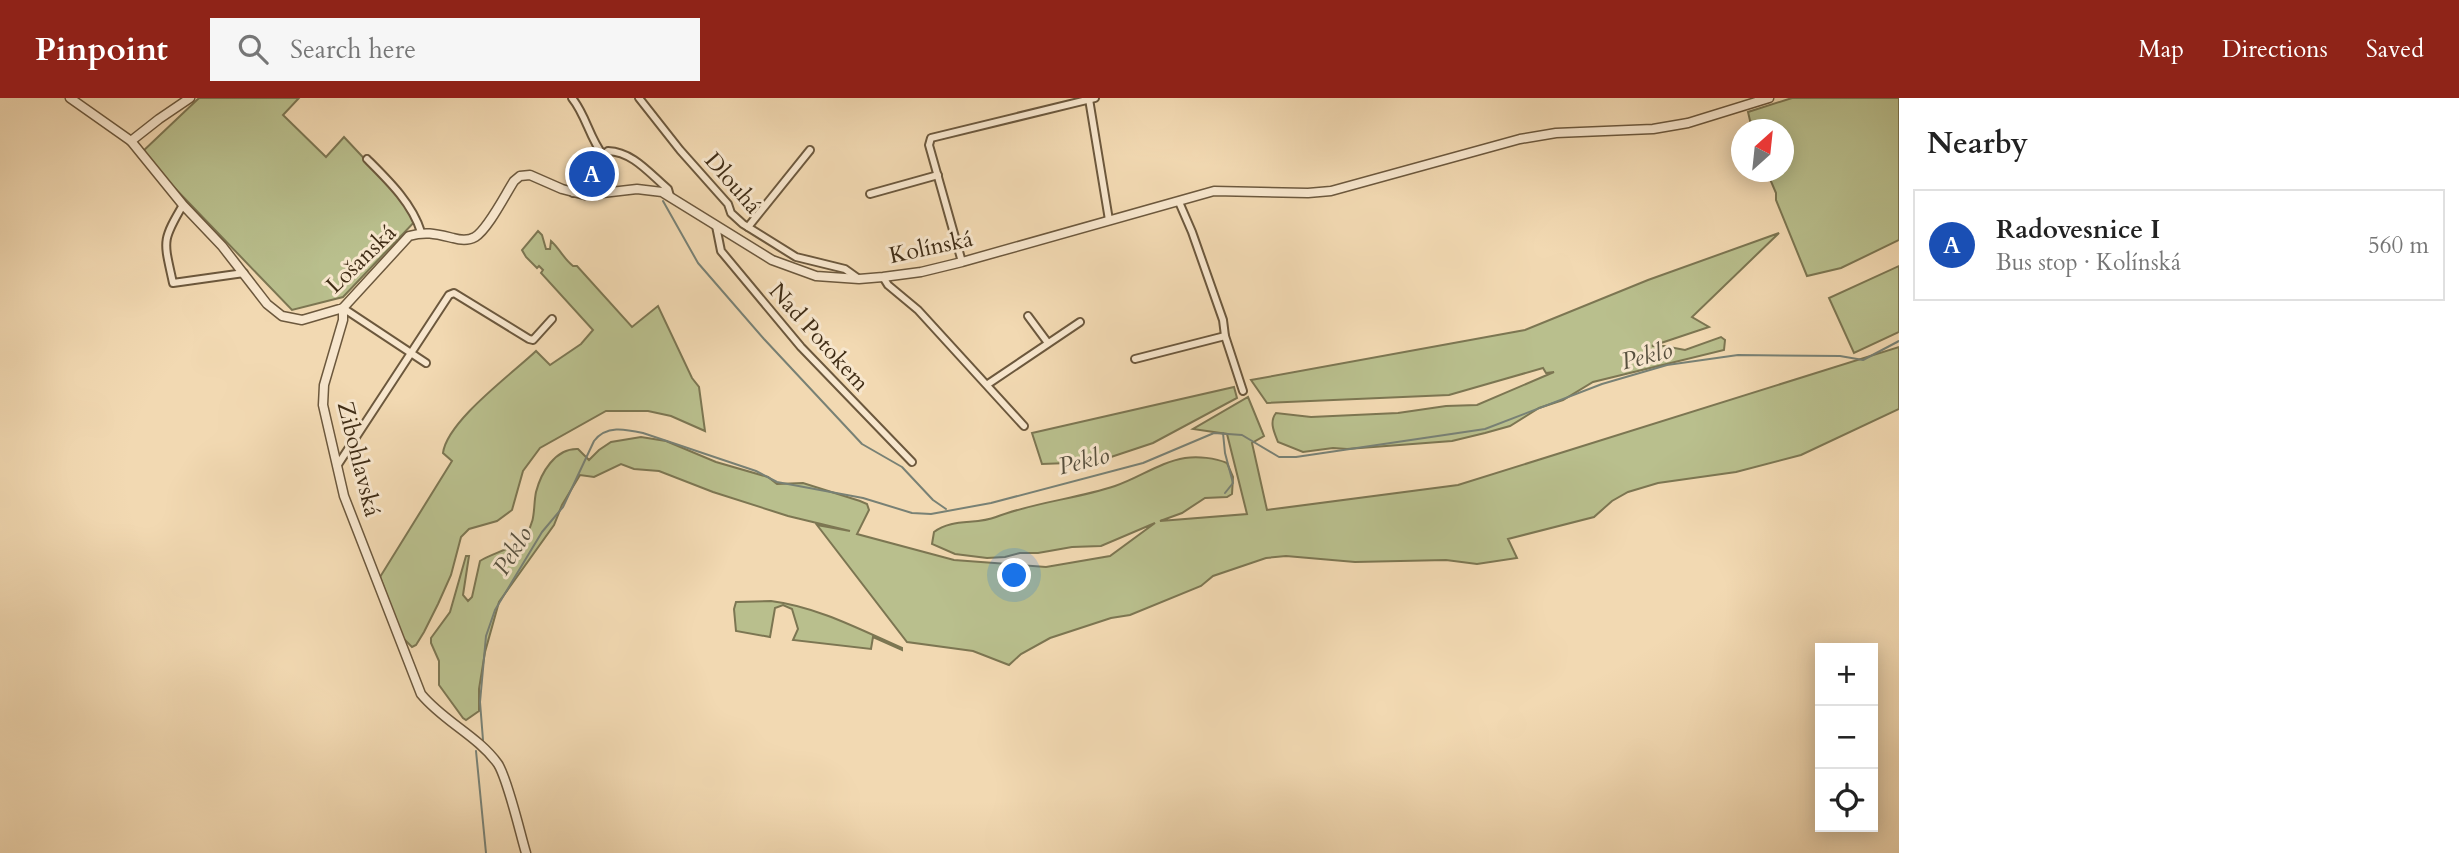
<!DOCTYPE html>
<meta charset="utf-8">
<style>
:root{--surface:#fff;--page:#f6f6f6;--text:#222;--muted:#767676;--line:#e0e0e0;--accent:#8f2418}
body{margin:0;font-family:Cardo,serif;background:var(--page);color:var(--text)}
.controls{position:absolute;right:21px;bottom:21px;display:grid;overflow:hidden;border-radius:0px;box-shadow:0 4px 18px #0003}
.controls button{width:63px;height:63px;display:grid;place-items:center;padding:0;border:0;border-bottom:2px solid var(--line);background:var(--surface);color:var(--text);font:35px sans-serif}
.compass{position:absolute;left:1731px;top:21px;width:63px;height:63px;border-radius:50%;background:var(--surface);box-shadow:0 4px 18px #0003;rotate:27deg}
.you{position:absolute;left:1015px;top:478px;width:24px;height:24px;margin:-18px;border:5px solid #fff;border-radius:50%;background:#1a73e8;box-shadow:0 0 0 10px #1a73e833}
.badge{display:grid;place-items:center;width:46px;height:46px;border-radius:50%;background:var(--accent);color:#fff;font-size:23px;font-weight:700}
.pin{position:absolute;translate:-50% -50%;border:4px solid #fff;box-shadow:0 2px 7px #0006}
.list{margin:0;padding:0;list-style:none}
h2{display:flex;justify-content:space-between;align-items:center;height:91px;margin:0;padding:0 28px;font-size:30px}
h2 small{font-size:23px;font-weight:400;color:var(--muted)}
.list li{display:grid;grid-template-columns:46px 1fr auto;gap:21px;align-items:center;box-sizing:border-box;height:112px;margin:0 14px 14px;padding:0 14px;border:2px solid var(--line);border-radius:0px}
.list b{display:block;font-size:26px;white-space:nowrap}
.list p{margin:0;font-size:23px;white-space:nowrap;color:var(--muted)}
.list em{font-size:23px;font-style:normal;color:var(--muted)}
.icon{flex:none;width:38px;height:38px;fill:none;stroke:currentColor;stroke-width:2;stroke-linecap:round;stroke-linejoin:round}
.map{position:relative;flex:none;width:1899px;height:755px;overflow:hidden}
header{display:flex;align-items:center;gap:42px;box-sizing:border-box;height:98px;padding:0 35px;background:var(--accent);color:#fff}
header strong{font-size:33px}
nav{display:flex;gap:38px;margin-inline-start:auto;font-size:24px}
.search{width:490px;height:63px;background:var(--page);display:flex;align-items:center;gap:18px;box-sizing:border-box;padding:0 24px;border-radius:0px;color:var(--muted);font-size:26px}
main{display:flex}
aside{flex:1;background:var(--surface)}
.map>svg:first-child{display:block}
.green{fill:#b9bf8d;stroke:#7c7652;stroke-width:2}
.lines{fill:none;stroke-linecap:round;stroke-linejoin:round}
.stream{stroke:#788175;stroke-width:2}
.minor-casing{stroke:#6c583d;stroke-width:10}
.tertiary-casing{stroke:#6c583d;stroke-width:11}
.minor{stroke:#f7e6cd;stroke-width:6}
.tertiary{stroke:#f7e6cd;stroke-width:8}
.labels{text-anchor:middle;dominant-baseline:central;stroke-width:6;stroke-linejoin:round;paint-order:stroke}
.street-label{font-size:23px;fill:#402d16;stroke:#f7e6cd}
.water-label{font-size:24px;font-style:italic;fill:#57503e;stroke:#f7e6cd}
</style>
<header>
<strong>Pinpoint</strong>
<div class="search"><svg class="icon" aria-label="search" viewBox="0 0 24 24"><circle cx="10" cy="10" r="6"/><path d="M15 15l6 6"/></svg>Search here</div>
<nav><a>Map</a><a>Directions</a><a>Saved</a></nav>
</header>
<main>
<div class="map">
<svg width="1899" height="755" viewBox="0 0 1899 755">
<rect width="100%" height="100%" fill="#f2d9b2"/>
<filter id="stains"><feTurbulence type="fractalNoise" baseFrequency=".00286" numOctaves="4"/><feColorMatrix values="0 0 0 0 .2 0 0 0 0 .09 0 0 0 0 .02 0 0 0 .5 -.17"/></filter>
<radialGradient id="worn" r=".72"><stop offset=".6" stop-color="#630" stop-opacity="0"/><stop offset="1" stop-color="#630" stop-opacity=".3"/></radialGradient>
<!-- green -->
<g class="green">
<path d="M 199,0 L 299,0 L 283,17 L 326,59 L 344,39 L 419,119 L 343,199 L 292,212 L 141,55 Z"/>
<path d="M 1792,0 L 1899,0 L 1899,142 L 1841,170 L 1807,178 L 1776,102 L 1776,95 L 1767,74 L 1784,74 L 1784,32 L 1752,31 L 1748,14 Z"/>
<path d="M 538,133 L 542,137 L 546,151 L 550,151 L 551,143 C 560,151 563,160 573,168 L 577,168 L 632,229 L 658,208 L 692,280 L 699,289 L 705,333 L 671,318 L 648,313 L 606,313 L 540,350 L 523,373 L 512,412 L 497,423 L 469,431 L 461,439 L 451,477 L 438,506 L 424,534 L 416,547 L 412,549 L 403,540 L 380,479 L 452,363 L 443,355 C 447,323 513,275 536,253 L 550,267 L 581,246 L 593,232 L 541,175 L 543,172 L 539,168 L 537,170 L 526,159 L 522,152 Z"/>
<path d="M 1779,135 L 1692,219 L 1709,229 L 1652,248 L 1664,248 L 1685,252 L 1721,239 L 1725,242 L 1724,252 L 1593,284 L 1563,302 L 1539,310 L 1510,328 L 1485,335 L 1452,343 L 1347,351 L 1333,350 L 1303,354 L 1278,344 C 1274,334 1269,324 1276,315 L 1311,319 L 1398,315 L 1446,308 L 1477,307 L 1554,274 L 1546,275 L 1543,270 L 1449,297 L 1267,305 L 1251,282 L 1525,232 L 1648,182 Z"/>
<path d="M 1899,168 L 1899,234 L 1854,255 L 1829,200 Z"/>
<path d="M 1899,249 L 1899,311 L 1801,357 L 1736,374 L 1658,385 L 1628,394 L 1612,403 L 1594,419 L 1508,441 L 1517,460 L 1477,466 L 1446,462 L 1355,464 L 1286,458 L 1266,460 L 1213,478 L 1201,488 L 1130,517 L 1111,520 L 1050,540 L 1021,556 L 1009,567 L 973,553 L 907,544 L 817,427 L 850,433 L 788,418 L 713,394 L 659,373 L 634,371 L 621,366 L 594,379 L 580,377 L 562,407 L 554,427 L 499,504 L 485,554 L 479,591 L 479,613 L 466,622 L 463,620 L 439,587 L 439,563 L 431,545 L 431,540 L 450,514 L 466,458 L 469,458 L 463,497 L 468,503 L 472,499 L 480,463 C 494,454 516,451 526,436 C 536,423 533,409 536,394 C 541,375 555,350 578,351 L 589,362 L 599,352 L 611,344 L 641,339 L 666,343 L 716,364 L 768,379 L 777,386 L 803,385 L 860,403 L 867,406 L 869,412 L 857,436 L 954,462 L 1046,469 L 1110,458 L 1155,425 L 1101,448 L 1072,449 L 1038,455 L 1020,455 L 1005,459 L 987,460 L 955,456 L 932,446 L 934,434 C 952,420 976,427 996,419 C 1035,404 1076,401 1115,388 C 1139,380 1160,364 1185,360 C 1198,358 1215,360 1227,365 L 1233,379 L 1232,396 L 1227,399 L 1205,400 L 1182,415 L 1160,423 L 1247,416 L 1227,336 L 1193,331 L 1248,299 L 1264,338 L 1252,345 L 1267,412 L 1458,387 Z"/>
<path d="M 1234,289 L 1237,300 L 1153,345 L 1096,364 L 1042,366 L 1032,335 Z"/>
<path d="M 771,503 C 818,509 861,532 902,550 L 902,552 L 873,539 L 871,551 L 793,542 L 798,531 L 792,511 L 783,507 L 775,510 L 770,539 L 736,533 L 734,511 L 736,504 Z"/>
</g>
<g class="lines">
<!-- stream -->
<g class="stream">
<path d="M 663,103 L 698,165 L 764,241 L 862,346 L 902,369 L 933,402 L 946,411"/>
<path d="M 1223,335 L 1225,355 L 1233,385 L 1225,395"/>
<path d="M 483,642 L 480,604 L 486,538 L 495,512 L 542,434 L 563,409 L 594,343 C 606,327 625,331 643,335 L 756,373 L 777,384 L 863,400 L 912,415 L 931,416 L 991,405 L 1143,365 L 1214,335 L 1242,337 L 1279,359 L 1296,359 L 1485,331 L 1602,286 L 1667,267 L 1738,257 L 1840,258 L 1863,262 L 1899,243"/>
<path d="M 476,653 L 486,755"/>
</g>
<defs>
<g id="minor">
<path d="M 572,0 C 586,17 589,39 603,57"/>
<path d="M 639,0 L 680,52 L 728,106 L 731,115 L 743,126 L 796,159 L 845,171 L 859,181"/>
<path d="M 1089,1 L 1109,122"/>
<path d="M 367,61 C 388,82 412,105 421,134"/>
<path d="M 573,95 L 598,62 L 608,53 C 633,54 649,75 668,91 L 670,98"/>
<path d="M 870,96 L 938,77"/>
<path d="M 1179,104 L 1192,134 L 1223,222 L 1225,238 L 1243,293"/>
<path d="M 183,107 C 161,144 164,143 173,185 L 244,175"/>
<path d="M 716,128 L 721,153 L 801,249 L 912,364"/>
<path d="M 748,129 L 810,52"/>
<path d="M 962,164 L 929,47 L 931,40 L 1095,0"/>
<path d="M 883,179 L 888,187 L 918,212 L 1024,328"/>
<path d="M 343,210 L 426,265"/>
<path d="M 1028,218 L 1048,245"/>
<path d="M 1135,261 L 1225,238"/>
<path d="M 988,286 L 1080,224"/>
<path d="M 337,368 L 449,197 L 454,195 L 529,241 L 533,242 L 552,221"/>
</g>
<g id="tertiary">
<path d="M 70,0 L 131,43 L 183,107 L 222,148 L 267,206 L 282,218 L 302,222 L 343,210 L 409,138 C 426,133 436,136 453,140 C 460,142 468,143 475,139 C 488,131 505,97 514,83 L 520,78 L 530,77 L 562,91 L 585,97 L 637,91 L 662,94 L 772,162 L 816,178 L 859,181 L 883,179 L 921,174 L 962,164 L 1214,93 L 1308,95 L 1331,93 L 1520,41 L 1556,35 L 1653,31 L 1688,25 L 1769,0"/>
<path d="M 131,43 L 159,21 L 190,0"/>
<path d="M 343,210 L 343,222 L 324,287 L 323,307 L 344,398 L 421,596 C 443,623 478,638 498,666 C 508,682 520,735 526,755"/>
</g>
</defs>
<!-- minor casing -->
<use href="#minor" class="minor-casing"/>
<!-- tertiary casing -->
<use href="#tertiary" class="tertiary-casing"/>
<!-- minor -->
<use href="#minor" class="minor"/>
<!-- tertiary -->
<use href="#tertiary" class="tertiary"/>
</g>
<g class="labels">
<!-- street labels -->
<g class="street-label">
<text transform="translate(733 85) rotate(49)">Dlouhá</text>
<text transform="translate(931 149) rotate(-12)">Kolínská</text>
<text transform="translate(361 161) rotate(-44)">Lošanská</text>
<text transform="translate(819 239) rotate(48)">Nad Potokem</text>
<text transform="translate(359 361) rotate(76)">Zibohlavská</text>
</g>
<!-- water labels -->
<g class="water-label">
<text transform="translate(1647 258) rotate(-14)">Peklo</text>
<text transform="translate(1084 363) rotate(-14)">Peklo</text>
<text transform="translate(513 453) rotate(-58)">Peklo</text>
</g>
</g>
<rect width="100%" height="100%" filter="url(#stains)"/>
<rect width="100%" height="100%" fill="url(#worn)"/>
</svg>
<div class="controls">
<button>+</button>
<button>−</button>
<button><svg class="icon" aria-label="locate" viewBox="0 0 24 24"><circle cx="12" cy="12" r="6"/><path d="M12 2v4M12 18v4M2 12h4M18 12h4"/></svg></button>
</div>
<svg class="compass" viewBox="-18 -18 36 36"><path d="M0-13l5 13h-10z" fill="#e53935"/><path d="M0 13l5-13h-10z" fill="#767676"/></svg>
<div class="you"></div>
<div class="pin badge" style="left:592px;top:76px;background:#1a4fb4">A</div>
</div>
<aside>
<h2>Nearby<small></small></h2>
<ul class="list">
<li><span class="badge" style="background:#1a4fb4">A</span><div><b>Radovesnice I</b><p>Bus stop · Kolínská</p></div><em>560 m</em></li>
</ul>
</aside>
</main>
